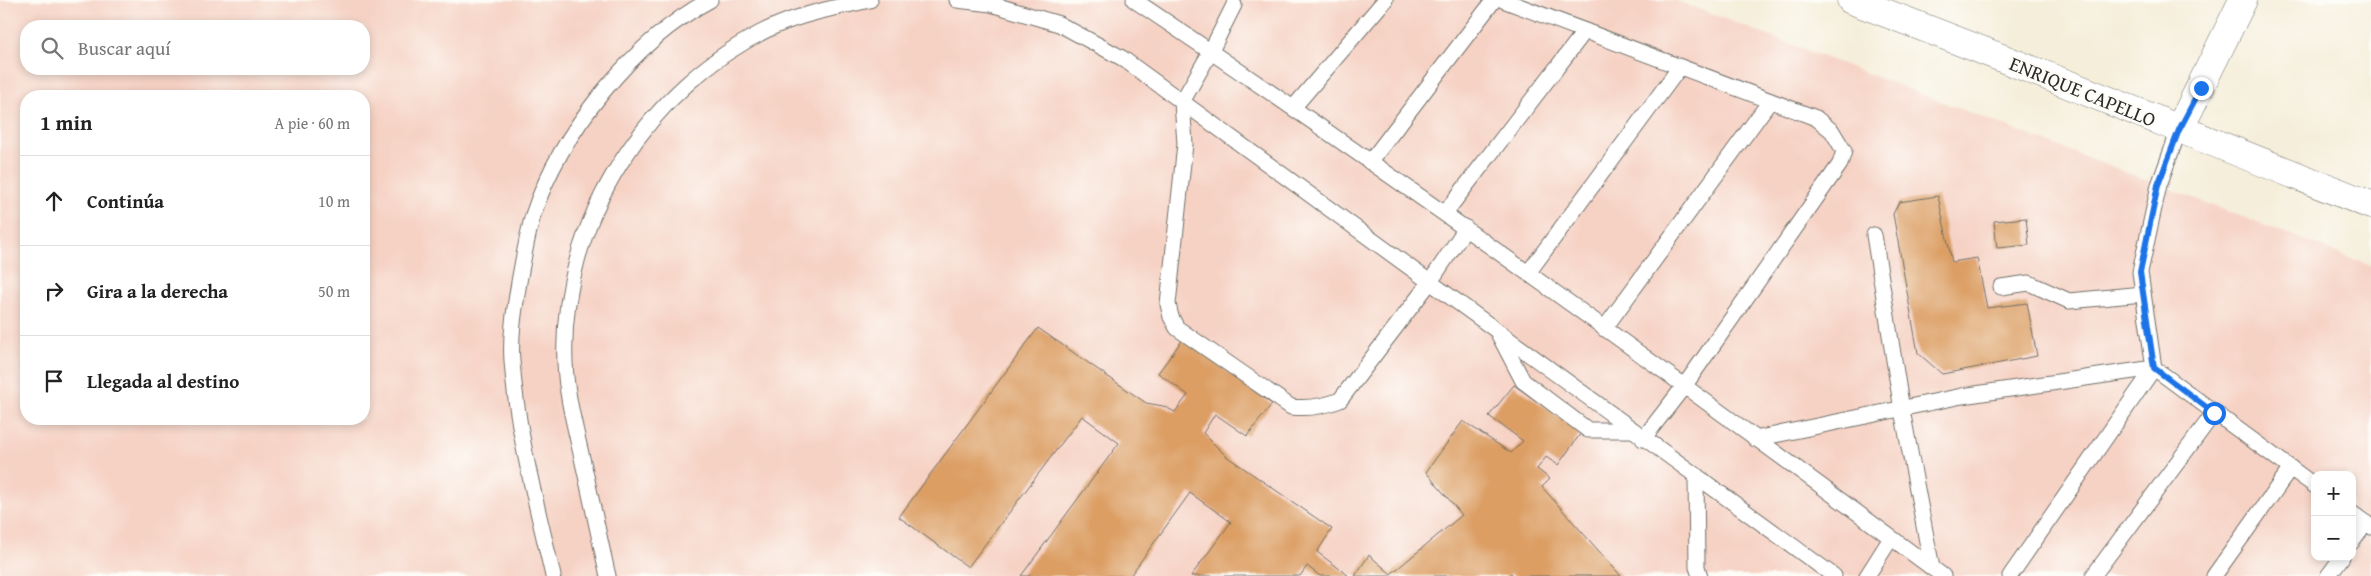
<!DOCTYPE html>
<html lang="es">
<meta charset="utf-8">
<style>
:root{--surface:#fff;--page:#f6f6f6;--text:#222;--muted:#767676;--line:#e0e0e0}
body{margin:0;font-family:"Gentium Book Plus",serif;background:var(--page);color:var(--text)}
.controls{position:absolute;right:15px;bottom:15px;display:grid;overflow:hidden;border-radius:10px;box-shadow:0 2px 8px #0003}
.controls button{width:45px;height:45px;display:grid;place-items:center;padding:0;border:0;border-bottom:1px solid var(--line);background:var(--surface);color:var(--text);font:25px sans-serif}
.stop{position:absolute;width:15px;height:15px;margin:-11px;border:4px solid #1a73e8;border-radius:50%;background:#fff}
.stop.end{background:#1a73e8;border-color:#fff;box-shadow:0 1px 5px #0008}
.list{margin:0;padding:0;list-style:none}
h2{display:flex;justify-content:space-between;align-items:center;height:65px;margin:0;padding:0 20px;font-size:21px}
h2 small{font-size:16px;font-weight:400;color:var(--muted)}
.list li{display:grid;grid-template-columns:32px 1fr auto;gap:15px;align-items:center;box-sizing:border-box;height:90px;padding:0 20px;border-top:1px solid var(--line)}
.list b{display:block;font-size:19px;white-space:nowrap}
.list em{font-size:16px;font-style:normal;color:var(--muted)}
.icon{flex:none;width:28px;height:28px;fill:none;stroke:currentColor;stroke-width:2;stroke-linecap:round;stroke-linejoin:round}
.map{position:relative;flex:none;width:2371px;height:576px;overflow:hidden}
.search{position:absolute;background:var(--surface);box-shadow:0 2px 8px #0003;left:20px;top:20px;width:350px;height:55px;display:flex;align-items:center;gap:12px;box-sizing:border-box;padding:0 18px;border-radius:20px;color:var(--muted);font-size:19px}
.panel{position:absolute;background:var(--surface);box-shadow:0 2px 8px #0003;left:20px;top:90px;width:350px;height:335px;border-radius:20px}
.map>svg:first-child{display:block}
.built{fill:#f6d2c4;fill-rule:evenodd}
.building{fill:#dc9e63}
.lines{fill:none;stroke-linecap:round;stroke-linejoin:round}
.service-casing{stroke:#726f68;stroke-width:17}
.minor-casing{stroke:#726f68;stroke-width:29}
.service{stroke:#fff;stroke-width:15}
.minor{stroke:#fff;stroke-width:28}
.route{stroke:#1a73e8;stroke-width:6}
.labels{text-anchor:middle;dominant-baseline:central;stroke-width:5;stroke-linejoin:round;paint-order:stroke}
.street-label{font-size:20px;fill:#2b2b2b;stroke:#fdfcf7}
</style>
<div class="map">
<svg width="2371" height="576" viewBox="0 0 2371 576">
<rect width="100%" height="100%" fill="#fdfcf7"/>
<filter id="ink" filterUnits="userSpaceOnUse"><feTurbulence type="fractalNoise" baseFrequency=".02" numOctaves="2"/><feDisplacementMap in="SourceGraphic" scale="10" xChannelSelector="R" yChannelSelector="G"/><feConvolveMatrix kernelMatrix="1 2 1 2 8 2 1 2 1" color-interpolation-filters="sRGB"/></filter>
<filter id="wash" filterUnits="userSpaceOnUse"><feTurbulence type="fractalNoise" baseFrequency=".0096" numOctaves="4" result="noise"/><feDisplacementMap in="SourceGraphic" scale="20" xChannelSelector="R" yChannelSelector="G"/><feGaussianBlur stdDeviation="1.12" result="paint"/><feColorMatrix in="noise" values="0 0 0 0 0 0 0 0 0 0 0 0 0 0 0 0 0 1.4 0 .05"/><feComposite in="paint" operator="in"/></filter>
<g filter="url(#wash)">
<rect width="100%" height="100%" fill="#f5eeda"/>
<!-- built -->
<path class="built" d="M 0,0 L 1675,0 L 2371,266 L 2371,576 L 0,576 ZM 26,26 L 364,26 L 364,69 L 26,69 ZM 26,96 L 364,96 L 364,419 L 26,419 ZM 2315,475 L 2352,475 L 2352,557 L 2315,557 Z"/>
<g id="blocks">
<!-- building -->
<g class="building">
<path d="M 1938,196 L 1952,262 L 1977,258 L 1987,308 L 2027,303 L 2037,356 L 1942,374 L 1918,353 L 1893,214 L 1899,202 Z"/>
<path d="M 2026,218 L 2029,245 L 1997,248 L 1994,221 Z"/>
<path d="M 1038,328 L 1146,403 L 1163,406 L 1175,412 L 1188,395 L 1158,373 L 1183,339 L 1272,404 L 1247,436 L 1215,414 L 1203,433 L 1226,456 L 1332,529 L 1317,552 L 1349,576 L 1320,576 L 1307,566 L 1300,576 L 1191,576 L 1231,522 L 1190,493 L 1130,576 L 1021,576 L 1119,443 L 1082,416 L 968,567 L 899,517 Z"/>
<path d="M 1514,385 L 1581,433 L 1558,465 L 1546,457 L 1537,469 L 1550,479 L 1542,487 L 1621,576 L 1513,576 L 1511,573 L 1508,576 L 1355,576 L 1369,555 L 1391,574 L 1462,515 L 1426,472 L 1463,421 L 1511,453 L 1523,441 L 1489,416 Z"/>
</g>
</g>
</g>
<g filter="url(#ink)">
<use href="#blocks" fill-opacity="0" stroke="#726f68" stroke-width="1"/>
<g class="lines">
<defs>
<g id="service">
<path d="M 957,0 L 991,4 L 1059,24 L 1122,58 L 1834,576"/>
<path d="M 1134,0 C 1409,184 1677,379 1943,576"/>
<path d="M 1503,0 L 1816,118 L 1832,131 L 1844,151 L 1840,164 L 1685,385 L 1643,439"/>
<path d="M 1234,5 L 1211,51 L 1182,102 L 1185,144 L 1168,304 L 1171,317 L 1177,328 L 1291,407 C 1309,409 1323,407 1340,400 L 1430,282 L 1466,228"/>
<path d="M 1293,108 L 1385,0"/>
<path d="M 1370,162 L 1494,0"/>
<path d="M 1445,213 L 1585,31"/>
<path d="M 1874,235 L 1902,410 L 1932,568"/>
<path d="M 1528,273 L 1680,67"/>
<path d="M 2001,287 L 2029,283 L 2069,301 L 2143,294"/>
<path d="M 1604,329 L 1770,101"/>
<path d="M 1499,335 L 1523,381 L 1588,430 L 1632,430"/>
<path d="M 1755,439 L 1962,396 L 2154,368 L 2140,272 L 2159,185 L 2179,130"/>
<path d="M 1696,475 L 1697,567 L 1700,576"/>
<path d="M 2352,513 L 2371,527"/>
<path d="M 2352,542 L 2366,523"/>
<path d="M 553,576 C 537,505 517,434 512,361 C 510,335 515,307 519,282 C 523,260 527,236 533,215 C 560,133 633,41 710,0"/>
<path d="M 608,576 C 599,537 591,497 582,458 C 575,427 566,394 565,362 C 559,222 649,83 775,26 C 805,13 838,7 870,0"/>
<path d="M 1867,576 L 1891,538"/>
<path d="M 2010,576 L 2154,368 L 2315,486"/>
<path d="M 2093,576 L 2214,413"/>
<path d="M 2214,576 L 2291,468"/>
<path d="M 2328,576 L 2342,557"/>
</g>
<g id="minor">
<path d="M 1851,0 C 2025,65 2197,137 2371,205"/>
<path d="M 2179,130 L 2243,0"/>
</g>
</defs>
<!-- service casing -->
<use href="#service" class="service-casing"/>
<!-- minor casing -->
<use href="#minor" class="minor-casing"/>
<!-- service -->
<use href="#service" class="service"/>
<!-- minor -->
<use href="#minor" class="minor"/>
</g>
</g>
<g class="lines" filter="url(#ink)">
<!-- route -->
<path class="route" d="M 2201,88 L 2179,130 L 2158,185 L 2140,272 L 2154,368 L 2214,413"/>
</g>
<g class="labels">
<!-- street labels -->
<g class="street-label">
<text transform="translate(2083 91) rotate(22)">ENRIQUE CAPELLO</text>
</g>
</g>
</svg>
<div class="controls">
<button>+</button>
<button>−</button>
</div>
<div class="stop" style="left:2214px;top:413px"></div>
<div class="stop end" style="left:2201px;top:88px"></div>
<div class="search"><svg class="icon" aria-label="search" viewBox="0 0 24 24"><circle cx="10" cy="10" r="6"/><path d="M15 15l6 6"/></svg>Buscar aquí</div>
<section class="panel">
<h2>1 min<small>A pie · 60 m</small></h2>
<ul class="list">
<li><svg class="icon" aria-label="ahead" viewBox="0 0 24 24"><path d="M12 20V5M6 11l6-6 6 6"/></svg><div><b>Continúa</b></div><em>10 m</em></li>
<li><svg class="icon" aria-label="right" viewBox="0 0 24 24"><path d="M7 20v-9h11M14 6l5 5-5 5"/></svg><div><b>Gira a la derecha</b></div><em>50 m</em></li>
<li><svg class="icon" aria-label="arrive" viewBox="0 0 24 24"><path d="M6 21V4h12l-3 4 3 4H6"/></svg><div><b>Llegada al destino</b></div></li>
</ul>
</section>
</div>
